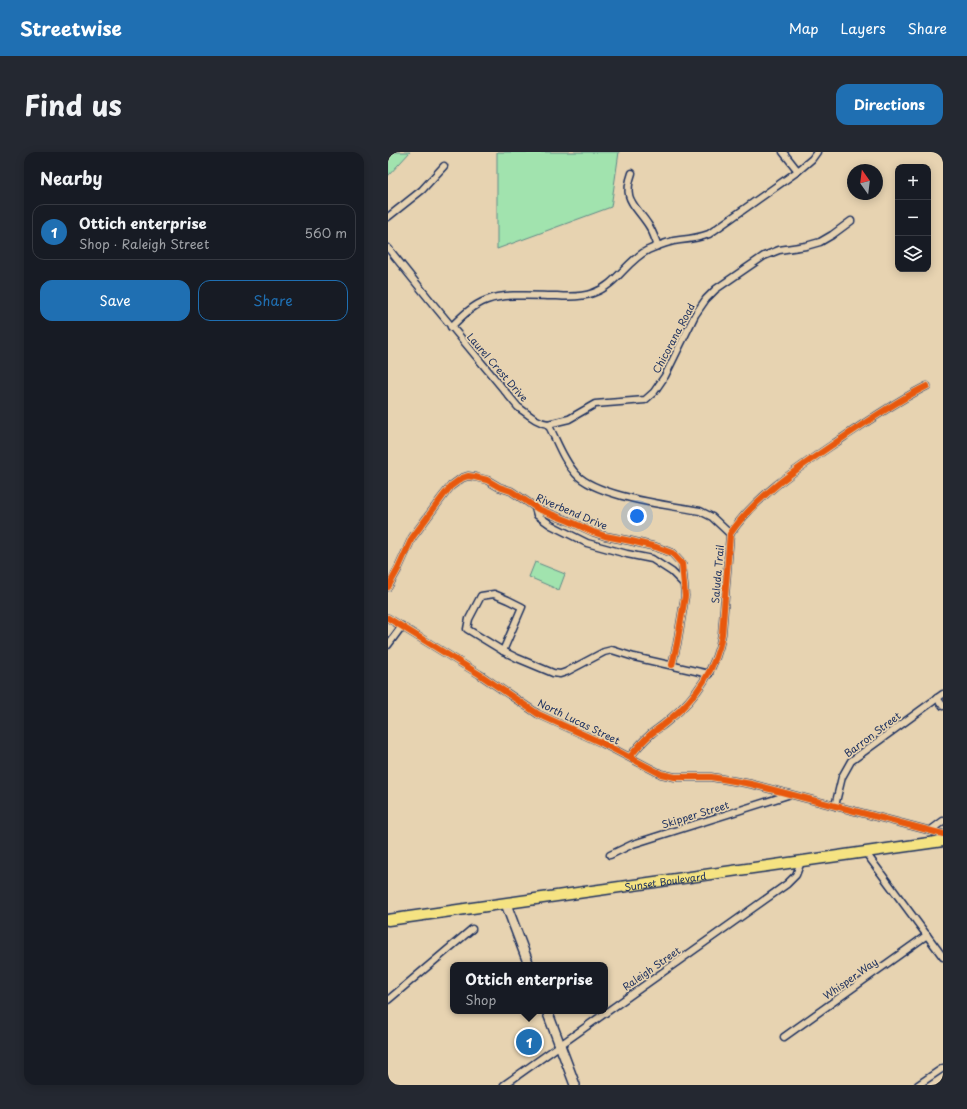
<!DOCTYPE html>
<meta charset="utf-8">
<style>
:root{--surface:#171b24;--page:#242831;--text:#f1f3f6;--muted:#9ea1a6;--line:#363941;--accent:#1f6fb2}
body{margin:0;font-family:"Playpen Sans",sans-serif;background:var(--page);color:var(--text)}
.controls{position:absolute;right:12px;top:12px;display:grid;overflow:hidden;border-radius:8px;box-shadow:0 2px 10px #0003}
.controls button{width:36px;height:36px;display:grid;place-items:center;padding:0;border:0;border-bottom:1px solid var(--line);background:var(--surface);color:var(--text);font:20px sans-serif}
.compass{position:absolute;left:459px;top:12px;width:36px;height:36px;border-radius:50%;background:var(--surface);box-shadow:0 2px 10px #0003;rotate:346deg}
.you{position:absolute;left:249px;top:364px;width:14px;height:14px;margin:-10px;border:3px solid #fff;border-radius:50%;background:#1a73e8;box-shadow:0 0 0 6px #1a73e833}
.badge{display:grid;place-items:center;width:26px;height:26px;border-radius:50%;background:var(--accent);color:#fff;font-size:13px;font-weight:700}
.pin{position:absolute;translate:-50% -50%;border:2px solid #fff;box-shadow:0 1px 4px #0006}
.popup{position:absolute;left:62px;top:810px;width:158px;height:52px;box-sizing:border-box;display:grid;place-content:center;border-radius:8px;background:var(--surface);filter:drop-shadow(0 1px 3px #0005);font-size:13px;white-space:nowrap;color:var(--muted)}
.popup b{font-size:15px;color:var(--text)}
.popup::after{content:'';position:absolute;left:50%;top:100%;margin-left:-8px;border:8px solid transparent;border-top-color:var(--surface)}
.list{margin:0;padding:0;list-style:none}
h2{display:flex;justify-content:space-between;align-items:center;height:52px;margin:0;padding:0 16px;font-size:17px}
h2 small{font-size:13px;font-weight:400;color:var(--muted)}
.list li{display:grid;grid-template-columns:26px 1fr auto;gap:12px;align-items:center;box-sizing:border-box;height:56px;margin:0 8px 8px;padding:0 8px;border:1px solid var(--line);border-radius:12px}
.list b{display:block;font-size:15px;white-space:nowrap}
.list p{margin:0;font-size:13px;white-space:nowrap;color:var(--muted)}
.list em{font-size:13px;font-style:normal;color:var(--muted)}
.actions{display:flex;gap:8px;padding:12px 16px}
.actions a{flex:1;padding:9px 0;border:1px solid var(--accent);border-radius:12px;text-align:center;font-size:14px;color:var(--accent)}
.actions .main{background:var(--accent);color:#fff}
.icon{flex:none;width:22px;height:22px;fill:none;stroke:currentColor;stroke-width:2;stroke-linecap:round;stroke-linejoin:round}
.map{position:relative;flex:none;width:555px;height:933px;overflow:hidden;border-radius:12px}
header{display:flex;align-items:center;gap:24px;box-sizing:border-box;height:56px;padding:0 20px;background:var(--accent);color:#fff}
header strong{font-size:19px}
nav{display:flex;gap:22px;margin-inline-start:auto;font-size:14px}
.intro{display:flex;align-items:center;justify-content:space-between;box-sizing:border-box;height:96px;padding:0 24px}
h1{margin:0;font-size:28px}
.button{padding:10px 18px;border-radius:12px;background:var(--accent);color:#fff;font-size:14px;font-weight:700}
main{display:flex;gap:24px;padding:0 24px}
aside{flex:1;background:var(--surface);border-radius:12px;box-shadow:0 2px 10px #0003}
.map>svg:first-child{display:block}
.green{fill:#a1e3ae;stroke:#5e8986}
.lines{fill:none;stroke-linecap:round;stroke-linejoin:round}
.street-casing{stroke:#1b2f5e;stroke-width:9}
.secondary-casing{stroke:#1b2f5e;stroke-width:12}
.primary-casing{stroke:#1b2f5e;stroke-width:13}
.street{stroke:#e7d3b1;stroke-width:6}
.secondary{stroke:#e7d3b1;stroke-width:9}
.primary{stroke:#f5e382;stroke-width:10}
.cycleway-casing{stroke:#e7d3b1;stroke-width:8}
.cycleway{stroke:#e8590c;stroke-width:6}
.labels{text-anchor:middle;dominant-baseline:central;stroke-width:3.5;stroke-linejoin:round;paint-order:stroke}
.street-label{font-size:10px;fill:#1b2f5e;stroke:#e7d3b1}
</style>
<header>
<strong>Streetwise</strong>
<nav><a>Map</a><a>Layers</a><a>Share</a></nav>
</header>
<div class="intro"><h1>Find us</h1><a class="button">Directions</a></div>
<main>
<aside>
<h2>Nearby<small></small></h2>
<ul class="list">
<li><span class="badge">1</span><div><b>Ottich enterprise</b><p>Shop · Raleigh Street</p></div><em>560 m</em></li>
</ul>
<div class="actions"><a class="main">Save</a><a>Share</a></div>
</aside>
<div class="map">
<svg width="555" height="933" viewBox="0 0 555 933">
<rect width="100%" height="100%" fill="#e7d3b1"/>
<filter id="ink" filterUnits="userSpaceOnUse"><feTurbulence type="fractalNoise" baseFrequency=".025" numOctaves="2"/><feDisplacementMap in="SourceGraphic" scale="8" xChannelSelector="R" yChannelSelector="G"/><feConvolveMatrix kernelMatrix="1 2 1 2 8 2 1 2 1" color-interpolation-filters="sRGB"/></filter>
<g filter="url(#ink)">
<!-- green -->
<g class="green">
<path d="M 0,0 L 22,0 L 0,24 Z"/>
<path d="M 109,0 L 231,0 L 223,55 L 109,97 Z"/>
<path d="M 147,410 L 177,422 L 171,438 L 141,425 Z"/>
</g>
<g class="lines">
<defs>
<g id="street">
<path d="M 395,0 L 410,19 L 424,7 L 429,0"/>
<path d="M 244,21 C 234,49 247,52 261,74 C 265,80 267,87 270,94"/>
<path d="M 0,65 L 34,38 L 56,14"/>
<path d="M 0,96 L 45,152 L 130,255 C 140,262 148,270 160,272 C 169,289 175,308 188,322 C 209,345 281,353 312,359 L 324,365 L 342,382"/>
<path d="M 63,175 C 74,164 85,153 99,148 C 118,141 149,144 169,144 C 181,145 194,145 205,141 C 229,133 238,109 260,98 C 269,94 281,89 292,88 C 302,87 311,86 321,82 L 410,19"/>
<path d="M 160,272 L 181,267 L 207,252 L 257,248 L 266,240 L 277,224 L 307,163 L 318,147 L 328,137 L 376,104 L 391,98 L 418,94 L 432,90 L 444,83 L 463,69"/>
<path d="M 147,356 L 149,363 L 163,373 L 199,391 L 239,402 L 264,407 L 284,420 L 295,431"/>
<path d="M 0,435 L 10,417 L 24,386 L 55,344 L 63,334 L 74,326 L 80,324 L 87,325 L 99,328 L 111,335 L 123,339 L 150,357 L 181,369 L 205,380 L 217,384 L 243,389 L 268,395 L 284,401 L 294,412 L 297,444 L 289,492 L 284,513"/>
<path d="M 106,442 L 120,448 L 134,455 L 115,499 L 79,477 L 81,467 L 93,444 Z"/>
<path d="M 0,466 L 91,522 L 150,562 L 214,591 L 273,622 L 287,625 L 323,625 L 363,632 L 555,682"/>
<path d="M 0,493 L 14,474"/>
<path d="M 115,499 L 129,506 L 165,521 L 172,522 L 178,520 L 216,500 L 224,498 L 246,505 L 321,522"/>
<path d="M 549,546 L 555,554"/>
<path d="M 242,605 C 248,597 255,589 263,582 C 269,577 276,573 282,567 C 308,546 329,515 334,482 L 342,382 C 370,341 415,313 456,285 C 483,267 510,248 539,234"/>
<path d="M 447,654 L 454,625 L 463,609 L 555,542"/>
<path d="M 543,678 L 555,669"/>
<path d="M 478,701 L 555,805"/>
<path d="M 222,703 L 245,692 L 400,643"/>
<path d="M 0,848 L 84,777"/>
<path d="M 396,885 L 539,783"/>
<path d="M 116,933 L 399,732 L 408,723 L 413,710"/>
<path d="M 530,933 L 555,916"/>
</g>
<g id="secondary">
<path d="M 118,752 L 141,813"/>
<path d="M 159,859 L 187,933"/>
</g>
<g id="primary">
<path id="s1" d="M 0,768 L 555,689"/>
</g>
</defs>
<!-- street casing -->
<use href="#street" class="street-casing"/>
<!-- secondary casing -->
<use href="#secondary" class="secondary-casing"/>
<!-- primary casing -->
<use href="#primary" class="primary-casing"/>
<!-- street -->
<use href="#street" class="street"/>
<!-- secondary -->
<use href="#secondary" class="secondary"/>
<!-- primary -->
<use href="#primary" class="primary"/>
<defs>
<g id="cycleway">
<path d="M 0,435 L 10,417 L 24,386 L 55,344 L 63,334 L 74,326 L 80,324 L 87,325 L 99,328 L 111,335 L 123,339 L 150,357 L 181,369 L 205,380 L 217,384 L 243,389 L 268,395 L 284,401 L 294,412 L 297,444 L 289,492 L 284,513"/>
<path d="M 0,466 L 91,522 L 150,562 L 214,591 L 273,622 L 287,625 L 323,625 L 363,632 L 555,682"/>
<path d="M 242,605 C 248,597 255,589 263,582 C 269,577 276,573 282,567 C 308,546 329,515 334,482 L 342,382 C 370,341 415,313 456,285 C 483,267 510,248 539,234"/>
</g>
</defs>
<!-- cycleway casing -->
<use href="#cycleway" class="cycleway-casing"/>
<!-- cycleway -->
<use href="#cycleway" class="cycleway"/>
</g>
</g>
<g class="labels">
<!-- street labels -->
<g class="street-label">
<text transform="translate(285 186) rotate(-62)">Chicorana Road</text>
<text transform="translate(110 215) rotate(49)">Laurel Crest Drive</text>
<text transform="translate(184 359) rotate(23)">Riverbend Drive</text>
<text transform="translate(329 422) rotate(-85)">Saluda Trail</text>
<text transform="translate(191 569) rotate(26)">North Lucas Street</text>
<text transform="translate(484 582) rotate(-37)">Barron Street</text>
<text transform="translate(307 662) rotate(-17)">Skipper Street</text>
<text stroke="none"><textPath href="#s1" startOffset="280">Sunset Boulevard</textPath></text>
<text transform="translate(263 816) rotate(-35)">Raleigh Street</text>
<text transform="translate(462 826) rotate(-35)">Whisper Way</text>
</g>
</g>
</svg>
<div class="controls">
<button>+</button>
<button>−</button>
<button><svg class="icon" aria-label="layers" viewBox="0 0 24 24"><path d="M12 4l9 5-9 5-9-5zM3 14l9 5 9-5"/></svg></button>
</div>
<svg class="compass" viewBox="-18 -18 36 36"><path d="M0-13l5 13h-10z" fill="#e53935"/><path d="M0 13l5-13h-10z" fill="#9ea1a6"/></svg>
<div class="you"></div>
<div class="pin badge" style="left:141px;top:890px">1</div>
<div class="popup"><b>Ottich enterprise</b>Shop</div>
</div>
</main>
